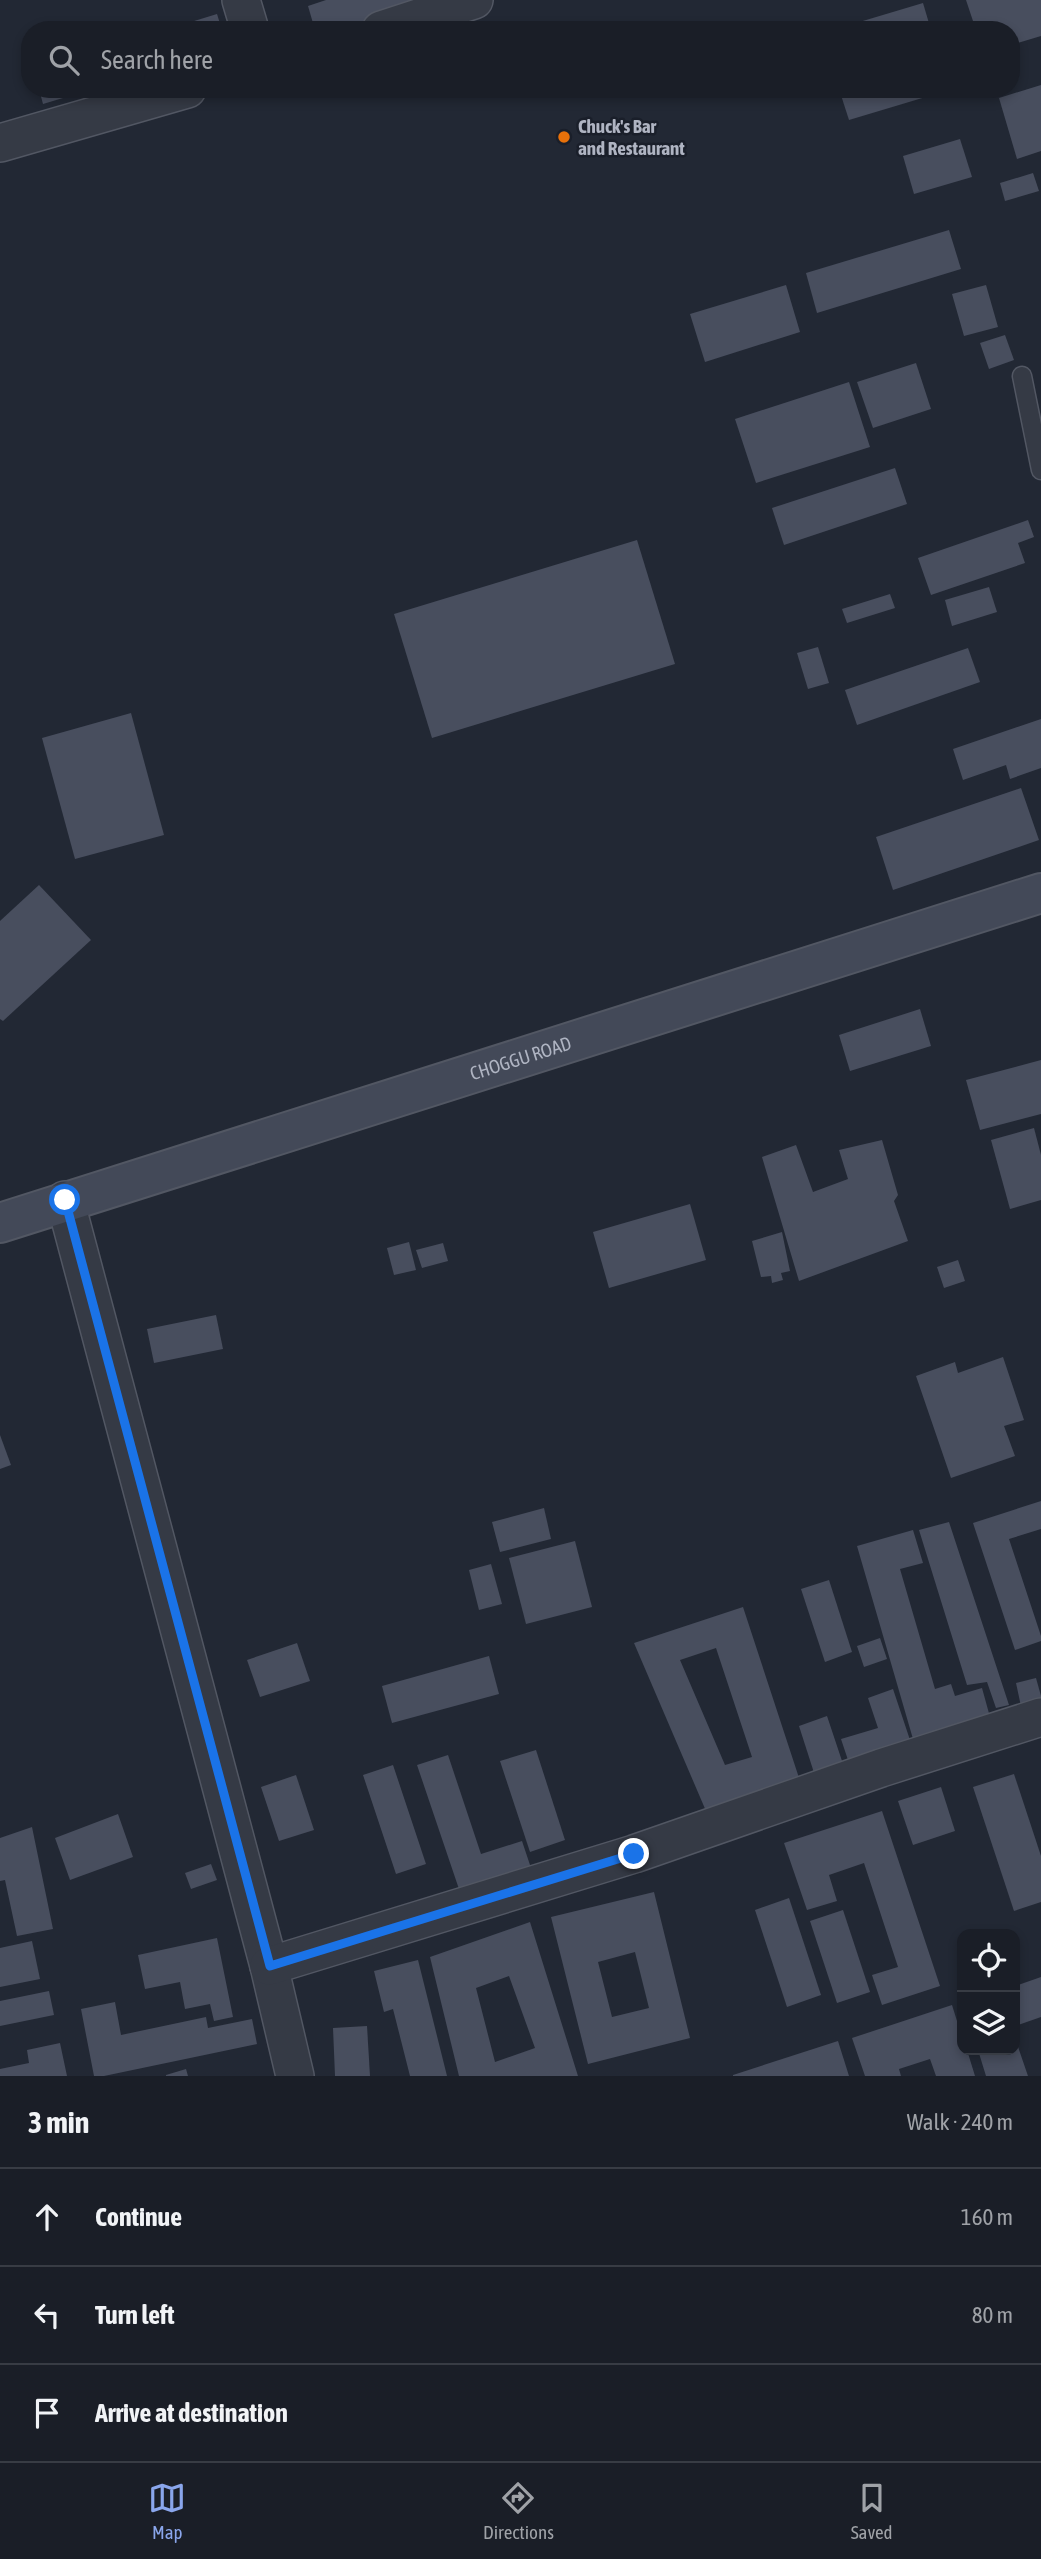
<!DOCTYPE html>
<meta charset="utf-8">
<style>
:root{--surface:#1a1e27;--page:#272b33;--text:#f1f3f6;--muted:#9fa2a7;--line:#383c44;--accent:#8aa6ec}
body{margin:0;font-family:"Asap Condensed",sans-serif;background:var(--page);color:var(--text)}
.controls{position:absolute;right:21px;bottom:21px;display:grid;overflow:hidden;border-radius:14px;box-shadow:0 4px 10px #0003}
.controls button{width:63px;height:63px;display:grid;place-items:center;padding:0;border:0;border-bottom:2px solid var(--line);background:var(--surface);color:var(--text);font:35px sans-serif}
.stop{position:absolute;width:21px;height:21px;margin:-16px;border:5px solid #1a73e8;border-radius:50%;background:#fff}
.stop.end{background:#1a73e8;border-color:#fff;box-shadow:0 2px 7px #0008}
.list{margin:0;padding:0;list-style:none}
h2{display:flex;justify-content:space-between;align-items:center;height:91px;margin:0;padding:0 28px;font-size:30px}
h2 small{font-size:23px;font-weight:400;color:var(--muted)}
.list li{display:grid;grid-template-columns:46px 1fr auto;gap:21px;align-items:center;box-sizing:border-box;height:98px;padding:0 28px;border-top:2px solid var(--line)}
.list b{display:block;font-size:26px;white-space:nowrap}
.list em{font-size:23px;font-style:normal;color:var(--muted)}
.icon{flex:none;width:38px;height:38px;fill:none;stroke:currentColor;stroke-width:2;stroke-linecap:round;stroke-linejoin:round}
.map{position:relative;flex:none;width:1041px;height:2076px;overflow:hidden}
.search{position:absolute;background:var(--surface);box-shadow:0 4px 10px #0003;left:21px;right:21px;top:21px;height:77px;display:flex;align-items:center;gap:18px;box-sizing:border-box;padding:0 24px;border-radius:28px;color:var(--muted);font-size:26px}
.sheet{height:385px;background:var(--surface)}
nav{display:flex;justify-content:space-around;align-items:center;box-sizing:border-box;height:98px;border-top:2px solid var(--line);background:var(--surface);font-size:19px;color:var(--muted)}
nav a{display:grid;justify-items:center;gap:4px}
nav .on{color:var(--accent)}
.map>svg:first-child{display:block}
.building{fill:#484e5e;fill-rule:evenodd}
.lines{fill:none;stroke-linecap:round;stroke-linejoin:round}
.lane-casing{stroke:#525763;stroke-width:21}
.street-casing{stroke:#525763;stroke-width:40}
.secondary-casing{stroke:#525763;stroke-width:42}
.lane{stroke:#353a45;stroke-width:18}
.street{stroke:#353a45;stroke-width:37}
.secondary{stroke:#434958;stroke-width:38}
.route{stroke:#1a73e8;stroke-width:9}
.food-dot{fill:#e8710a;stroke:#1a1f2a;stroke-width:2.5}
.labels{text-anchor:middle;dominant-baseline:central;stroke-width:5;stroke-linejoin:round;paint-order:stroke}
.poi-label{font-size:19px;font-weight:bold;fill:#afb4c2;stroke:#1a1f2a;text-anchor:start}
.street-label{font-size:19px;fill:#afb4c2;stroke:#1a1f2a}
</style>
<div class="map">
<svg width="1041" height="2076" viewBox="0 0 1041 2076">
<rect width="100%" height="100%" fill="#222834"/>
<!-- building -->
<g class="building">
<path d="M 326,0 L 426,0 L 427,3 L 343,30 L 315,30 L 308,6 Z"/>
<path d="M 966,0 L 1041,0 L 1041,36 L 1011,45 L 1011,30 L 976,30 Z"/>
<path d="M 923,3 L 931,30 L 836,30 L 836,29 Z"/>
<path d="M 217,14 L 222,30 L 168,30 L 168,29 Z"/>
<path d="M 1041,85 L 1041,151 L 1017,159 L 999,98 Z"/>
<path d="M 39,89 L 60,89 L 63,98 L 43,104 Z"/>
<path d="M 839,89 L 949,89 L 949,90 L 849,120 Z"/>
<path d="M 960,139 L 972,177 L 914,194 L 903,156 Z"/>
<path d="M 1033,173 L 1039,191 L 1005,201 L 1000,183 Z"/>
<path d="M 949,230 L 961,269 L 817,313 L 806,273 Z"/>
<path d="M 786,285 L 800,332 L 705,362 L 690,314 Z"/>
<path d="M 986,285 L 998,327 L 964,336 L 952,294 Z"/>
<path d="M 1005,335 L 1014,360 L 989,369 L 980,343 Z"/>
<path d="M 916,363 L 931,409 L 873,428 L 857,382 Z"/>
<path d="M 849,382 L 870,447 L 756,483 L 735,419 Z"/>
<path d="M 895,468 L 907,504 L 784,545 L 772,508 Z"/>
<path d="M 1028,520 L 1034,537 L 1018,543 L 1025,563 L 931,595 L 918,558 Z"/>
<path d="M 637,540 L 675,664 L 432,738 L 394,614 Z"/>
<path d="M 989,587 L 997,612 L 952,626 L 945,600 Z"/>
<path d="M 890,594 L 895,608 L 847,623 L 842,609 Z"/>
<path d="M 818,647 L 829,683 L 808,689 L 797,653 Z"/>
<path d="M 968,648 L 980,682 L 857,725 L 845,690 Z"/>
<path d="M 131,713 L 164,835 L 75,859 L 42,738 Z"/>
<path d="M 1041,719 L 1041,768 L 1010,779 L 1006,765 L 963,780 L 953,749 Z"/>
<path d="M 1021,788 L 1039,840 L 893,890 L 876,837 Z"/>
<path d="M 39,885 L 91,940 L 3,1021 L 0,1019 L 0,921 Z"/>
<path d="M 920,1009 L 931,1046 L 850,1071 L 839,1035 Z"/>
<path d="M 1041,1060 L 1041,1114 L 980,1130 L 966,1080 Z"/>
<path d="M 1034,1128 L 1041,1155 L 1041,1200 L 1010,1209 L 991,1140 Z"/>
<path d="M 882,1140 L 898,1195 L 894,1201 L 908,1241 L 799,1281 L 762,1157 L 796,1145 L 813,1192 L 848,1179 L 839,1150 Z"/>
<path d="M 690,1204 L 706,1260 L 609,1288 L 593,1232 Z"/>
<path d="M 782,1232 L 790,1271 L 781,1273 L 783,1280 L 772,1283 L 771,1276 L 761,1277 L 752,1241 Z"/>
<path d="M 409,1242 L 416,1270 L 394,1275 L 387,1248 Z"/>
<path d="M 443,1243 L 448,1261 L 422,1268 L 416,1250 Z"/>
<path d="M 958,1260 L 965,1281 L 944,1288 L 937,1267 Z"/>
<path d="M 216,1315 L 223,1349 L 154,1363 L 147,1329 Z"/>
<path d="M 1003,1357 L 1024,1420 L 1004,1426 L 1015,1456 L 951,1478 L 916,1376 L 955,1362 L 958,1373 Z"/>
<path d="M 0,1435 L 11,1465 L 0,1469 Z"/>
<path d="M 1041,1501 L 1041,1529 L 1009,1539 L 1041,1636 L 1041,1641 L 1015,1650 L 973,1523 Z"/>
<path d="M 544,1508 L 551,1539 L 500,1552 L 492,1522 Z"/>
<path d="M 949,1522 L 1009,1705 L 996,1708 L 987,1682 L 967,1685 L 919,1530 Z"/>
<path d="M 913,1530 L 923,1563 L 900,1569 L 935,1689 L 951,1684 L 955,1696 L 982,1688 L 990,1717 L 913,1739 L 857,1546 Z"/>
<path d="M 575,1541 L 592,1607 L 526,1624 L 509,1558 Z"/>
<path d="M 491,1564 L 502,1604 L 479,1610 L 469,1570 Z"/>
<path d="M 829,1580 L 852,1652 L 825,1662 L 801,1589 Z"/>
<path d="M 743,1607 L 802,1787 L 709,1818 L 634,1643 ZM 716,1648 L 752,1757 L 725,1765 L 680,1660 Z"/>
<path d="M 880,1638 L 887,1659 L 864,1667 L 857,1646 Z"/>
<path d="M 297,1643 L 310,1681 L 260,1697 L 247,1660 Z"/>
<path d="M 489,1656 L 499,1694 L 392,1723 L 382,1686 Z"/>
<path d="M 1036,1678 L 1041,1696 L 1041,1705 L 1022,1711 L 1016,1683 Z"/>
<path d="M 893,1689 L 914,1752 L 852,1772 L 841,1739 L 878,1728 L 868,1698 Z"/>
<path d="M 827,1716 L 846,1773 L 817,1782 L 799,1726 Z"/>
<path d="M 536,1750 L 565,1840 L 530,1852 L 500,1761 Z"/>
<path d="M 448,1755 L 481,1854 L 522,1841 L 532,1871 L 461,1895 L 417,1765 Z"/>
<path d="M 393,1765 L 426,1864 L 396,1874 L 363,1775 Z"/>
<path d="M 1014,1774 L 1041,1856 L 1041,1902 L 1014,1911 L 973,1787 Z"/>
<path d="M 296,1775 L 314,1830 L 279,1841 L 261,1787 Z"/>
<path d="M 941,1787 L 955,1831 L 913,1845 L 898,1801 Z"/>
<path d="M 882,1811 L 940,1986 L 882,2005 L 872,1975 L 898,1967 L 864,1863 L 829,1875 L 837,1901 L 807,1910 L 784,1843 Z"/>
<path d="M 118,1814 L 133,1857 L 70,1880 L 55,1838 Z"/>
<path d="M 32,1827 L 53,1929 L 17,1936 L 5,1880 L 0,1881 L 0,1838 Z"/>
<path d="M 211,1864 L 217,1880 L 191,1889 L 185,1873 Z"/>
<path d="M 654,1892 L 690,2038 L 588,2064 L 551,1917 ZM 635,1952 L 649,2008 L 612,2017 L 598,1962 Z"/>
<path d="M 789,1898 L 821,1995 L 787,2007 L 755,1910 Z"/>
<path d="M 843,1910 L 870,1992 L 837,2003 L 810,1921 Z"/>
<path d="M 530,1922 L 578,2076 L 459,2076 L 430,1957 ZM 509,1976 L 535,2048 L 495,2062 L 476,1988 Z"/>
<path d="M 217,1938 L 233,2017 L 214,2021 L 210,2004 L 185,2009 L 180,1982 L 145,1989 L 138,1955 Z"/>
<path d="M 32,1941 L 40,1979 L 0,1987 L 0,1948 Z"/>
<path d="M 418,1960 L 447,2076 L 410,2076 L 393,2009 L 384,2012 L 374,1971 Z"/>
<path d="M 1041,1977 L 1041,2017 L 1015,2026 L 1015,1986 Z"/>
<path d="M 49,1991 L 54,2015 L 0,2026 L 0,2001 Z"/>
<path d="M 115,2002 L 121,2035 L 206,2017 L 208,2028 L 252,2019 L 257,2044 L 104,2076 L 94,2076 L 81,2009 Z"/>
<path d="M 952,2005 L 962,2037 L 962,2050 L 967,2050 L 975,2076 L 936,2076 L 930,2059 L 899,2069 L 901,2076 L 865,2076 L 852,2038 Z"/>
<path d="M 367,2026 L 370,2076 L 335,2076 L 333,2028 Z"/>
<path d="M 1015,2038 L 1028,2076 L 986,2076 L 978,2050 L 1015,2050 Z"/>
<path d="M 838,2041 L 849,2076 L 733,2076 L 733,2075 Z"/>
<path d="M 60,2043 L 67,2076 L 0,2076 L 0,2069 L 29,2063 L 27,2050 Z"/>
<path d="M 186,2069 L 188,2076 L 166,2076 L 166,2075 Z"/>
</g>
<g class="lines">
<defs>
<path id="lane" d="M 1022,376 L 1041,470"/>
<g id="street">
<path d="M 241,0 L 250,30"/>
<path d="M 381,30 L 474,0"/>
<path d="M 0,143 L 187,89"/>
<path d="M 65,1200 L 269,1966 L 295,2076"/>
<path d="M 269,1966 L 634,1854 L 881,1768 L 1041,1717"/>
</g>
<g id="secondary">
<path id="s1" d="M 0,1223 L 1041,893"/>
</g>
</defs>
<!-- lane casing -->
<use href="#lane" class="lane-casing"/>
<!-- street casing -->
<use href="#street" class="street-casing"/>
<!-- secondary casing -->
<use href="#secondary" class="secondary-casing"/>
<!-- lane -->
<use href="#lane" class="lane"/>
<!-- street -->
<use href="#street" class="street"/>
<!-- secondary -->
<use href="#secondary" class="secondary"/>
</g>
<g class="lines">
<!-- route -->
<path class="route" d="M 65,1200 L 270,1966 L 634,1854"/>
</g>
<!-- markers -->
<circle class="food-dot" cx="564" cy="137" r="7"/>
<g class="labels">
<!-- poi labels -->
<g class="poi-label">
<text x="578" y="126">Chuck's Bar<tspan x="578" dy="22">and Restaurant</tspan></text>
</g>
<!-- street labels -->
<g class="street-label">
<text stroke="none"><textPath href="#s1" startOffset="546">CHOGGU ROAD</textPath></text>
</g>
</g>
</svg>
<div class="controls">
<button><svg class="icon" aria-label="locate" viewBox="0 0 24 24"><circle cx="12" cy="12" r="6"/><path d="M12 2v4M12 18v4M2 12h4M18 12h4"/></svg></button>
<button><svg class="icon" aria-label="layers" viewBox="0 0 24 24"><path d="M12 4l9 5-9 5-9-5zM3 14l9 5 9-5"/></svg></button>
</div>
<div class="stop" style="left:65px;top:1200px"></div>
<div class="stop end" style="left:634px;top:1854px"></div>
<div class="search"><svg class="icon" aria-label="search" viewBox="0 0 24 24"><circle cx="10" cy="10" r="6"/><path d="M15 15l6 6"/></svg>Search here</div>
</div>
<section class="sheet">
<h2>3 min<small>Walk · 240 m</small></h2>
<ul class="list">
<li><svg class="icon" aria-label="ahead" viewBox="0 0 24 24"><path d="M12 20V5M6 11l6-6 6 6"/></svg><div><b>Continue</b></div><em>160 m</em></li>
<li><svg class="icon" aria-label="left" viewBox="0 0 24 24"><path d="M17 20v-9H6M10 6l-5 5 5 5"/></svg><div><b>Turn left</b></div><em>80 m</em></li>
<li><svg class="icon" aria-label="arrive" viewBox="0 0 24 24"><path d="M6 21V4h12l-3 4 3 4H6"/></svg><div><b>Arrive at destination</b></div></li>
</ul>
</section>
<nav>
<a class="on"><svg class="icon" aria-label="map" viewBox="0 0 24 24"><path d="M3 6l6-2 6 2 6-2v14l-6 2-6-2-6 2zM9 4v14M15 6v14"/></svg>Map</a>
<a><svg class="icon" aria-label="directions" viewBox="0 0 24 24"><path d="M12 3l9 9-9 9-9-9zM9 14v-3h6M13 9l2 2-2 2"/></svg>Directions</a>
<a><svg class="icon" aria-label="saved" viewBox="0 0 24 24"><path d="M7 4h10v16l-5-4-5 4z"/></svg>Saved</a>
</nav>
